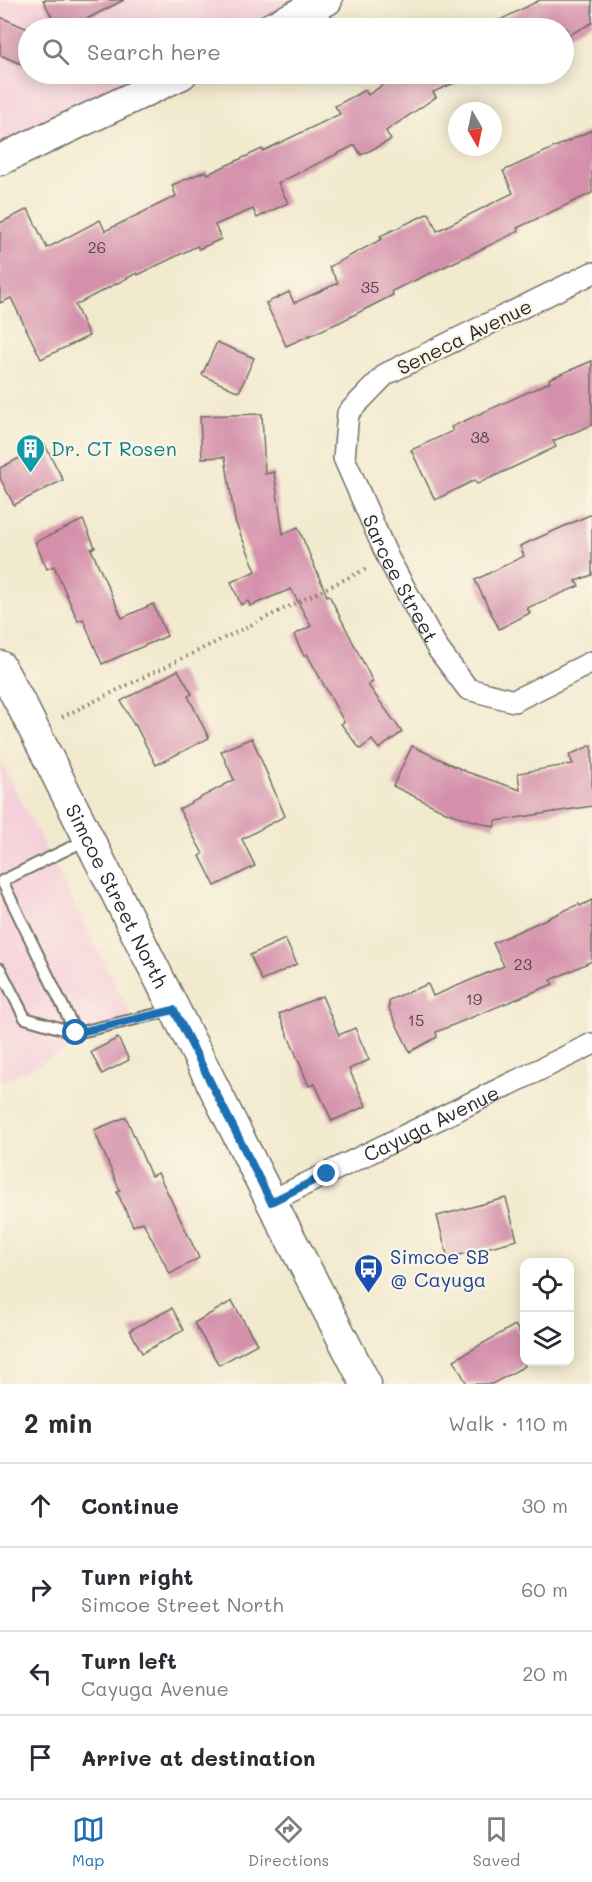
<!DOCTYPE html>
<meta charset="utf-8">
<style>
:root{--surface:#fff;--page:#f2f2f3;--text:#2b2b33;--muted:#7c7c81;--line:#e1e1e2;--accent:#1f6fb2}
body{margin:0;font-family:Mali,sans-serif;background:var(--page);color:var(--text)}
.controls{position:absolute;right:18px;bottom:18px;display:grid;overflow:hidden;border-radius:12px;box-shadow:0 3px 15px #0003}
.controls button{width:54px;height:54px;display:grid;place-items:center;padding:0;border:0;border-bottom:2px solid var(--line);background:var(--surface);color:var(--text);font:30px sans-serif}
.compass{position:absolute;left:448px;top:102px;width:54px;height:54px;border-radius:50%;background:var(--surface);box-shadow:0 3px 15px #0003;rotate:171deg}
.stop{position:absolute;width:18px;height:18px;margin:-14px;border:4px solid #1f6fb2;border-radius:50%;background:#fff}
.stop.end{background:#1f6fb2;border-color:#fff;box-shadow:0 2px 6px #0008}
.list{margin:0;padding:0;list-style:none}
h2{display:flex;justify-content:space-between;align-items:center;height:78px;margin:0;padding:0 24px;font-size:26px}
h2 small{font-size:20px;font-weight:400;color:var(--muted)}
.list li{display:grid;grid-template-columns:39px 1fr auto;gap:18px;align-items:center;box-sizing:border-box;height:84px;padding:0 24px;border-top:2px solid var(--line)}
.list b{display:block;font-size:22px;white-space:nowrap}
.list p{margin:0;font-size:20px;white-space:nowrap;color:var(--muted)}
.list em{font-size:20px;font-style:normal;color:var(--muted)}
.icon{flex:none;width:33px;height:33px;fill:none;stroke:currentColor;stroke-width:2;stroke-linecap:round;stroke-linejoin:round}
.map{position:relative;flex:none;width:592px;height:1384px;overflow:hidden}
.search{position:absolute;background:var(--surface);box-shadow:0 3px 15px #0003;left:18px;right:18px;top:18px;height:66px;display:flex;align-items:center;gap:15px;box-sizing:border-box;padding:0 21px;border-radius:33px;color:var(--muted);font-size:22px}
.sheet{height:414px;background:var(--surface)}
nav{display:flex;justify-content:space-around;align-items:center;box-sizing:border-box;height:84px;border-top:2px solid var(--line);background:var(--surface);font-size:16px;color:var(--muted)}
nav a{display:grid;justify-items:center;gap:3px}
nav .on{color:var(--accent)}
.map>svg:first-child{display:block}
.built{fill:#f5cfda}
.building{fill:#d490ab}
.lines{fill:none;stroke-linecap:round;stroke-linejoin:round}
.lane-casing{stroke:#716e64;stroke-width:14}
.street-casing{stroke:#716e64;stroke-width:24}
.secondary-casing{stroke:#716e64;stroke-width:33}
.path{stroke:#716e64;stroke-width:4;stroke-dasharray:1.5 4.5;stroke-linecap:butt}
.lane{stroke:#fff;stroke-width:10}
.street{stroke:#fff;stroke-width:21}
.secondary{stroke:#fff;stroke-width:30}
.route{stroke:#1f6fb2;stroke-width:8}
.labels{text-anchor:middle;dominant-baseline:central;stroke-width:4.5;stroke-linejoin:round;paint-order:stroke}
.number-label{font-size:16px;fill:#55444b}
.street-label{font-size:20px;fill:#2b2b2b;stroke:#fcf5e5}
.culture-label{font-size:20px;fill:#0d838f;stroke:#fcf5e5;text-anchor:start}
.transit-label{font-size:20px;fill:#164399;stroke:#fcf5e5;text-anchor:start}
</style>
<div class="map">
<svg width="592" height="1384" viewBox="0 0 592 1384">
<rect width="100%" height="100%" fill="#fcf5e5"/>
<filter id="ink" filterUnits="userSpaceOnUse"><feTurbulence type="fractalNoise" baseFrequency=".0167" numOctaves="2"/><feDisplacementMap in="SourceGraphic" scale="12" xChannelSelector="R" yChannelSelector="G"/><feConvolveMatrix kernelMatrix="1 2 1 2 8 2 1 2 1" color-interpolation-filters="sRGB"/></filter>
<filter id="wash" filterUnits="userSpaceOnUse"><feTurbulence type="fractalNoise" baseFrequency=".008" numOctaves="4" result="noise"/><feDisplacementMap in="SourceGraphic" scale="24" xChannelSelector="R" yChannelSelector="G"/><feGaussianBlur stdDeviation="1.35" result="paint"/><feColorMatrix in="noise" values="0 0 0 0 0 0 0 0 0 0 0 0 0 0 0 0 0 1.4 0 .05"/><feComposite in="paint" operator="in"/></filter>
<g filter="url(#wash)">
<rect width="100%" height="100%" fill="#f2eacf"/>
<!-- built -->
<g class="built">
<path d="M 0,0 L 327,0 L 271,28 L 28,28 L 28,74 L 182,74 L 0,161 Z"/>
<path d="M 0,759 L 133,1019 L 0,1083 Z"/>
</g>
<g id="blocks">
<!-- building -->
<g class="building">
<path d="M 43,0 L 124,0 L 69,28 L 58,28 Z"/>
<path d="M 540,0 L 592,0 L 592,23 L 569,35 L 566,28 L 484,28 Z"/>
<path d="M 0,17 L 28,29 L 28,67 L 0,55 Z"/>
<path d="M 399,74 L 476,74 L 433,92 L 436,97 L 386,131 L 391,140 L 361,155 L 355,145 L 278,183 L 288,203 L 257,218 L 253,209 L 215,225 L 221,239 L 199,249 L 197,246 L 138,275 L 137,273 L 75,305 L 89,336 L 41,359 L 11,298 L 0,303 L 0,223 L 28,209 L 47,248 L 100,220 L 105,231 L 176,196 L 172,185 L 206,171 L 208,174 L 262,149 L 263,151 L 340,114 L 335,106 L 365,90 L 368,95 Z"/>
<path d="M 592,130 L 592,193 L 517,228 L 519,231 L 461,259 L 392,291 L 393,295 L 340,322 L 286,346 L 266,303 L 289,292 L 294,303 L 338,283 L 329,267 L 382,239 L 380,236 L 429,213 L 437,231 L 513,193 L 503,171 Z"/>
<path d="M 217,342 L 254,358 L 239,392 L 202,375 Z"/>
<path d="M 592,361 L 592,425 L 553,441 L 556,447 L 512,468 L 477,484 L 475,480 L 435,500 L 411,450 L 453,431 L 451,427 L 550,382 L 549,379 Z"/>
<path d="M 262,414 L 265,474 L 274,472 L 283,534 L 298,527 L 327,596 L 329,595 L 373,682 L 368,685 L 402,732 L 379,749 L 372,740 L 360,749 L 341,724 L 344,722 L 307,654 L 304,656 L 294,635 L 311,626 L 291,589 L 250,606 L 248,601 L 241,605 L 231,582 L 256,571 L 235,521 L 225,457 L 202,458 L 200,416 Z"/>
<path d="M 45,445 L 63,480 L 14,505 L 0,478 L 0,468 Z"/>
<path d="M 592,514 L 592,575 L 576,581 L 579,586 L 527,608 L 530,613 L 499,629 L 475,580 L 524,556 L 520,546 Z"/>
<path d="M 83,520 L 95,547 L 91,549 L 122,618 L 153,604 L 167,636 L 102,664 L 83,619 L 78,621 L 54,566 L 47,569 L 35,542 Z"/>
<path d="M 178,670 L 192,694 L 188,696 L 209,738 L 156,765 L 135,724 L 134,725 L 121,701 Z"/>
<path d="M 252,738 L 285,816 L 242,839 L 255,866 L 215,886 L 200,856 L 203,854 L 179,809 L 234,780 L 221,751 Z"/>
<path d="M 592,745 L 592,806 L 496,821 L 494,827 L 448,813 L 393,786 L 412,746 L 467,772 L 520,790 L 518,773 L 573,764 L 569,755 Z"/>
<path d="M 592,900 L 592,961 L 551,980 L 553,984 L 436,1032 L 437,1037 L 410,1052 L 389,1009 L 389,1000 L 428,984 L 433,996 L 504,966 L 493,943 L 579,904 L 580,906 Z"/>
<path d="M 285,939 L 297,964 L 262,981 L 250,955 Z"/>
<path d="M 322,996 L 339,1035 L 355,1028 L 369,1060 L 349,1069 L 366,1106 L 332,1121 L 315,1084 L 309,1086 L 279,1014 Z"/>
<path d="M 118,1038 L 129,1060 L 102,1074 L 91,1052 Z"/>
<path d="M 126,1117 L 151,1176 L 158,1173 L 199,1258 L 170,1274 L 143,1222 L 133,1226 L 117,1192 L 120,1191 L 94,1130 Z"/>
<path d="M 506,1198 L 517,1240 L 448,1258 L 437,1216 Z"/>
<path d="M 232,1301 L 257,1344 L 219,1365 L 194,1323 Z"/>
<path d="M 172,1308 L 184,1330 L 142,1353 L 130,1330 Z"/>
<path d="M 515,1325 L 525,1342 L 525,1366 L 492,1384 L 467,1384 L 454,1360 Z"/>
</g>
</g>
</g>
<g filter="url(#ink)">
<use href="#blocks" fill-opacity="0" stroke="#716e64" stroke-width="1.5"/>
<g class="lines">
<defs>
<g id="lane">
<path d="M 88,839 L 2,881 L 76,1033 L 174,1010"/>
<path d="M 0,969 L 25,1018 L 76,1033"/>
</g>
<g id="street">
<path id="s1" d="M 592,273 L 386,374 L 348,413 L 344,458 L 388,558 L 438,649 L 468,689 L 514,701 L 592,662"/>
<path id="s2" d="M 271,1201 L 592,1044"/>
</g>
<g id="secondary">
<path d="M 271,28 L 327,0"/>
<path d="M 0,160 L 182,74"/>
<path id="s3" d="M 0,666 L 22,706 L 271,1201 L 366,1384"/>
</g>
</defs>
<!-- lane casing -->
<use href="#lane" class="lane-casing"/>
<!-- street casing -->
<use href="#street" class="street-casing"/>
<!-- secondary casing -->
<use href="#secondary" class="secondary-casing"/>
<!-- path -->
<path class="path" d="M 62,717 L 368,568"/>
<!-- lane -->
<use href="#lane" class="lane"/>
<!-- street -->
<use href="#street" class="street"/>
<!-- secondary -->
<use href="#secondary" class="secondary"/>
</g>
</g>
<g class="lines" filter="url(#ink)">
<!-- route -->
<path class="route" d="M 76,1033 L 174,1010 L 271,1202 L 327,1174"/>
</g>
<!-- icons -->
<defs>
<symbol id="building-pin" viewBox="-11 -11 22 30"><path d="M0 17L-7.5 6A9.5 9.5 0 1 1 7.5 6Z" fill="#0f9aa8" stroke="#fcf5e5"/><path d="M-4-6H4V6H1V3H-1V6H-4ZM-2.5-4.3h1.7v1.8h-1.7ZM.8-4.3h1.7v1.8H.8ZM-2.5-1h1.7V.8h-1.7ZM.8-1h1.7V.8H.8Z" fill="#fff"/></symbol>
<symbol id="bus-pin" viewBox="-11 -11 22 30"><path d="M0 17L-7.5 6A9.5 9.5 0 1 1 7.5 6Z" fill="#1a4fb4" stroke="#fcf5e5"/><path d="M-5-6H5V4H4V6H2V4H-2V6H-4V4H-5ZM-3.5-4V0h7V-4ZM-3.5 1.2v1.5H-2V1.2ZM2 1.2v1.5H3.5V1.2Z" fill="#fff"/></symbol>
</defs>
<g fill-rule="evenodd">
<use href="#building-pin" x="14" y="432" width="33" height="45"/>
<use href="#bus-pin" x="352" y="1252" width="33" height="45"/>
</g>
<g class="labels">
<!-- number labels -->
<g class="number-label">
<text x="97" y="246">26</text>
<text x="370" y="286">35</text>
<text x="480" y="436">38</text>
<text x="523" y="963">23</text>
<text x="474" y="998">19</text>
<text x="416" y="1019">15</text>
</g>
<!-- street labels -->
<g class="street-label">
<text transform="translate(464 336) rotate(-26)">Seneca Avenue</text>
<text stroke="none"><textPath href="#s1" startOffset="462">Sarcee Street</textPath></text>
<text stroke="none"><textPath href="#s3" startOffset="258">Simcoe Street North</textPath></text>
<text stroke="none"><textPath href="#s2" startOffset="178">Cayuga Avenue</textPath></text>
</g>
<!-- culture labels -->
<g class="culture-label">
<text x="51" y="448">Dr. CT Rosen</text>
</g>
<!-- transit labels -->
<g class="transit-label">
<text x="390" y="1256">Simcoe SB<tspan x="390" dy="23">@ Cayuga</tspan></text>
</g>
</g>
</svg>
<div class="controls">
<button><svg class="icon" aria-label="locate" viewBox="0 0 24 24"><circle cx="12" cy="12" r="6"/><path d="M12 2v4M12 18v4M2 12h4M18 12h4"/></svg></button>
<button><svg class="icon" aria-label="layers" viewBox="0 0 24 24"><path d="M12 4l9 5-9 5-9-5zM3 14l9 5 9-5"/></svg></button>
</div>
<svg class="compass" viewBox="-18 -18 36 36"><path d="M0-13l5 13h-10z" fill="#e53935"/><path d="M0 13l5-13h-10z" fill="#7c7c81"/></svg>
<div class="stop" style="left:76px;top:1033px"></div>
<div class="stop end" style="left:327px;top:1174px"></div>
<div class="search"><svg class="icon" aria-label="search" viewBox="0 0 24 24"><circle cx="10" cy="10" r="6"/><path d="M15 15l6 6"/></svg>Search here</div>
</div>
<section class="sheet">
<h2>2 min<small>Walk · 110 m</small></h2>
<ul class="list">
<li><svg class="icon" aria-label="ahead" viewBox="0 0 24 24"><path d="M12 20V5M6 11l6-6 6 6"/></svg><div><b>Continue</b></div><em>30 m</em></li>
<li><svg class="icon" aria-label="right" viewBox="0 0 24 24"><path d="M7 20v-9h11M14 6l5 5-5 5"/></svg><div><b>Turn right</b><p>Simcoe Street North</p></div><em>60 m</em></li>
<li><svg class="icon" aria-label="left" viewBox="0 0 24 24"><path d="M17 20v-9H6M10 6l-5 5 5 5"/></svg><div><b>Turn left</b><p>Cayuga Avenue</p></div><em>20 m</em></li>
<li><svg class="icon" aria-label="arrive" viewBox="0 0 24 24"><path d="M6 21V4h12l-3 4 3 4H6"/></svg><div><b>Arrive at destination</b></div></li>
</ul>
</section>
<nav>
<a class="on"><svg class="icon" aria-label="map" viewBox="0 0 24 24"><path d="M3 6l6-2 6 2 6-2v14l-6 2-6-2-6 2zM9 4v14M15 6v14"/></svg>Map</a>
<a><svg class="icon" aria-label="directions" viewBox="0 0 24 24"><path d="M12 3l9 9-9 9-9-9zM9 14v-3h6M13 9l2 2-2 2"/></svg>Directions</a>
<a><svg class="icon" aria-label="saved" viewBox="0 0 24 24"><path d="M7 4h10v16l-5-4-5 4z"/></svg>Saved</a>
</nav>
